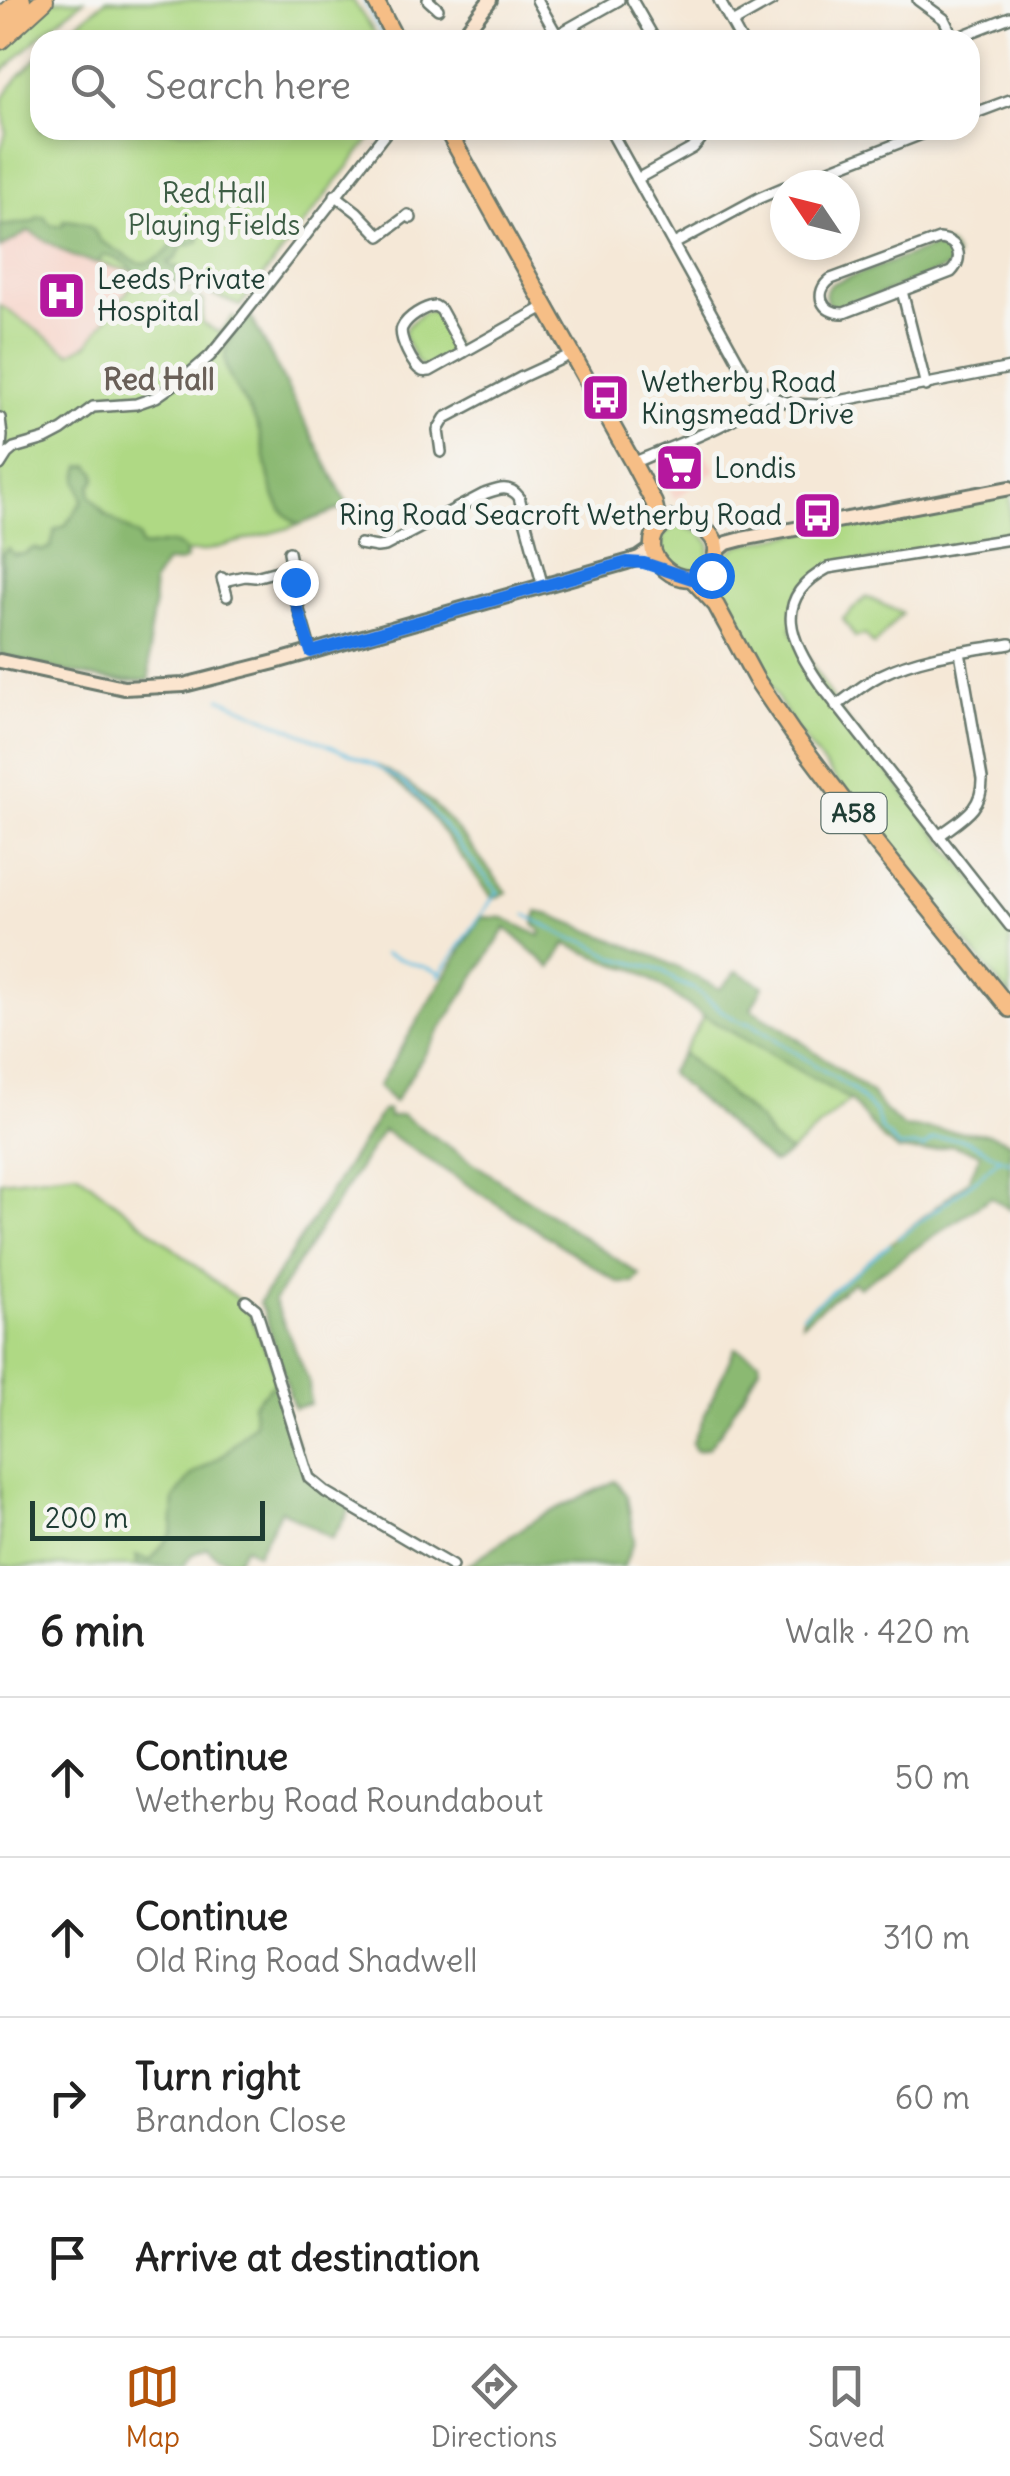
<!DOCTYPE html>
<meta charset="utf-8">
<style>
:root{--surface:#fff;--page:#f2f2f2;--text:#222;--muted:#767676;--line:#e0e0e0;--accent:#b45309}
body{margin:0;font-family:Delius,sans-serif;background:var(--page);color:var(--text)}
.compass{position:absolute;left:770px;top:170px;width:90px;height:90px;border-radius:50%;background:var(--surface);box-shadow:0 5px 15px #0003;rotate:305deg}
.scale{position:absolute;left:30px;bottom:25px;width:235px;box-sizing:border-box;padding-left:10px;border:5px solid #1f3d34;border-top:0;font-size:28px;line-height:35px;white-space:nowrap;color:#1f3d34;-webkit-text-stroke:8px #f6f6f2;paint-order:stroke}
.stop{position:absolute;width:30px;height:30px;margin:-22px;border:8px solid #1a73e8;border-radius:50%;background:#fff}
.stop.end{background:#1a73e8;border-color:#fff;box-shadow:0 2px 10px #0008}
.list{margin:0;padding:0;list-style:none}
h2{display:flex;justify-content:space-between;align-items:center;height:130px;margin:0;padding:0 40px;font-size:42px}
h2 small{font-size:32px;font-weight:400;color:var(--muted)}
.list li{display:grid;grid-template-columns:65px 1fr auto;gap:30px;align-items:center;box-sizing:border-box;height:160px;padding:0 40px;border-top:2px solid var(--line)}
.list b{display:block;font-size:38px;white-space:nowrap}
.list p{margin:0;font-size:32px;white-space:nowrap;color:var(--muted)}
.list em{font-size:32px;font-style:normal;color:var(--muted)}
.icon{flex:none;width:55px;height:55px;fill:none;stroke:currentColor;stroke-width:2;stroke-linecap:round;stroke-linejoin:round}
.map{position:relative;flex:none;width:1010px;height:1566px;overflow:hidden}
.search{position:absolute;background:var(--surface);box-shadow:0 5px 15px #0003;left:30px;right:30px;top:30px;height:110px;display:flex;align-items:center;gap:25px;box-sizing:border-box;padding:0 35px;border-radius:30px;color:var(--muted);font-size:38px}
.sheet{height:770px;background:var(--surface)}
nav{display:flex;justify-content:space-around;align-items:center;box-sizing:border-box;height:140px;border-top:2px solid var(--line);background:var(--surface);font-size:28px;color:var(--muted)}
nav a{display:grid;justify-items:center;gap:5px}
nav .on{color:var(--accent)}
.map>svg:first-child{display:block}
.built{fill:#f7d1c6}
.green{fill:#afd984;stroke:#678b5c;stroke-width:2.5}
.forest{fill:#8bb972;stroke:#557b53;stroke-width:2.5}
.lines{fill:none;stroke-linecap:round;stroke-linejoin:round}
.stream{stroke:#63bfe1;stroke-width:2.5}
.street-casing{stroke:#6a796d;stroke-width:14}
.secondary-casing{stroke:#6a796d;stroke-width:18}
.primary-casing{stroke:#6a796d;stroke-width:20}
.highway-casing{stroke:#6a796d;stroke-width:22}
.street{stroke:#fff;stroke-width:9}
.secondary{stroke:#fbe5cf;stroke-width:12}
.primary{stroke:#f6be86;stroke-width:15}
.highway{stroke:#f6be86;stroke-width:18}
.route{stroke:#1a73e8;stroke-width:12}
.labels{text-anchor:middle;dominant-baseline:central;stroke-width:10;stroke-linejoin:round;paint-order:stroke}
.shield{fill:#f6f6f2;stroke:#60746d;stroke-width:2.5}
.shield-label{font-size:25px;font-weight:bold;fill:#1f3d34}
.park-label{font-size:28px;fill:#3c5c44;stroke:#f6f6f2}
.poi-label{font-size:28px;fill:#1f3d34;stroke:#f6f6f2;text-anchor:start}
.neighbourhood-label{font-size:30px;font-weight:bold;fill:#6a6058;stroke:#f6f6f2}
</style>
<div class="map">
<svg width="1010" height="1566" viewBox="0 0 1010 1566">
<rect width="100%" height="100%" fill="#f6f6f2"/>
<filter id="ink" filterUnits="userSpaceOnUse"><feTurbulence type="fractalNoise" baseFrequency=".01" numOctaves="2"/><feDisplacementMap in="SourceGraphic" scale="20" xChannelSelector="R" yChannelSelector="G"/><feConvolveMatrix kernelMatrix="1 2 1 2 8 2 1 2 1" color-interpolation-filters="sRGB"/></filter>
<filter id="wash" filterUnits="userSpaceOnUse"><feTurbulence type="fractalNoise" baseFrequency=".0048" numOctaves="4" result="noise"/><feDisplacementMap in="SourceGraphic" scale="40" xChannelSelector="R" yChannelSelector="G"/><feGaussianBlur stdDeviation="2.25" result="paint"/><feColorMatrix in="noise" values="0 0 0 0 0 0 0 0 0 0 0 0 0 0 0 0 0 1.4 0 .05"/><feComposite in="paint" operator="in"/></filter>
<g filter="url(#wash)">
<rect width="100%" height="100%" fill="#f5e8d7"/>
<!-- built -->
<g class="built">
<path d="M 29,230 L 72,256 L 137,273 L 132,285 L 87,344 L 70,353 L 0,305 L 0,248 Z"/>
<path d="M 698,441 L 715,470 L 675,499 L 654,462 Z"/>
</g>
<!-- green -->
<g class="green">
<path d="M 50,0 L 84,0 L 44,32 L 0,74 L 0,45 Z"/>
<path d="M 106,0 L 353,0 C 361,14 371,26 379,40 L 57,40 Z"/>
<path d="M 40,55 L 40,130 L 377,130 L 240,306 L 196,288 L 72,256 L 29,231 L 0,248 L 0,152 L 6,132 L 2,100 L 18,77 Z"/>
<path d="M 132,285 L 190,295 L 204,301 L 202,323 L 220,333 L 233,317 L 243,325 L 250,315 L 348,506 L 289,528 L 205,551 L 162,554 L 141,570 L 150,680 L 121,682 L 0,659 L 0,305 L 70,353 L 88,344 Z"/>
<path d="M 425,311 L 434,311 L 439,315 L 457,351 L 429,367 L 424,367 L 417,362 L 404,336 L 407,326 Z"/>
<path d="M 1010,492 L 1010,539 L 828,568 L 802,589 L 791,629 L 836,706 L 1010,926 L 1010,997 L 797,731 L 720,602 C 713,579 717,557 739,545 Z"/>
<path d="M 683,526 L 701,533 L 710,543 L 708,564 L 689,572 L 678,569 L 664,560 C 658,541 660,527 683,526 Z"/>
<path d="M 866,597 L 902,613 L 874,645 L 865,635 L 855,637 L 843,619 Z"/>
<path d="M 704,1016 L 850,1100 L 790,1152 L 771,1139 L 761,1122 L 682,1053 Z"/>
<path d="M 77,1172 L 245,1305 L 269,1356 L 290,1429 L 172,1566 L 0,1566 L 0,1181 Z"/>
</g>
<!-- forest -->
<g class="forest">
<path d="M 38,217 L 45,217 C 50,226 54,227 63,225 L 63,220 C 70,220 85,222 92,228 C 96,232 97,238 101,241 C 103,243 112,247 114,249 C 134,260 140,271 163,255 C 175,246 180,229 193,219 L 202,227 L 199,241 L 190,245 L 183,245 L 175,259 L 168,263 L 171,267 L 178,267 L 183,274 L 180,283 L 155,277 L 138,281 C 135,265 119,259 104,255 L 97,263 L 72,256 L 29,231 L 0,248 L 0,226 L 32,222 Z"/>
<path d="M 943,243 L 951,246 L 956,257 L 950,267 L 843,309 L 830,307 C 824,298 823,289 833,283 Z"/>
<path d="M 250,315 L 348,506 L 298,525 C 293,520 285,515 281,509 C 266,487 267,451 257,425 C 248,402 224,381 225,354 C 225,339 242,326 250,315 Z"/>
<path d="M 89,465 L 95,472 L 96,479 L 91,485 L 90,495 L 106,515 L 139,537 L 141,546 C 158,549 168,536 184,549 L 186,559 L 180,563 L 166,562 L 153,582 L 154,607 L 149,636 L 150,680 C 98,683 49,668 0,654 L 2,554 L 8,548 L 14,555 L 24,554 L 34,548 L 42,551 L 51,547 L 55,530 L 65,526 L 83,500 L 77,480 L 81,466 Z"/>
<path d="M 377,766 C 435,792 468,844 507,892 L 493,899 L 418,799 Z"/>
<path d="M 537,912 L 551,915 L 656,957 L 720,989 L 737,971 L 763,986 L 751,1009 L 784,1029 L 871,1093 L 885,1111 L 903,1127 L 990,1134 L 1010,1142 L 1010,1210 L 991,1197 L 859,1287 L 853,1282 L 802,1323 L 803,1314 L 968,1181 L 980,1155 L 979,1153 L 951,1145 L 926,1152 L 898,1150 L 884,1140 L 850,1100 L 704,1016 L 637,970 L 615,964 L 566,944 L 551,968 L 506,928 L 394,1102 L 378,1086 L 481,917 L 504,918 L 540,936 L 541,931 L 534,924 Z"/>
<path d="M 682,1053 L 761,1122 L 771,1139 L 790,1152 L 779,1161 L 772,1163 L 669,1073 Z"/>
<path d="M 388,1110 L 389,1117 L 402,1115 L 640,1275 L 633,1283 L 619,1283 L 383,1130 L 274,1301 L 309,1381 L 310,1404 L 294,1408 L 264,1312 L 259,1303 L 382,1111 Z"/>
<path d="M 735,1348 L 759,1360 L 760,1367 L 720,1433 L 708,1448 L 696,1451 L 692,1443 Z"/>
<path d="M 275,1382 L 309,1478 L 352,1506 L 332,1539 L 281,1510 L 257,1554 L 245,1547 L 235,1563 L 217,1557 L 207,1548 L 191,1555 L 184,1566 L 138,1566 L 136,1555 L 150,1561 L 172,1533 L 174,1498 L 192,1475 L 223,1455 L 255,1423 L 253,1404 Z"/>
<path d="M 615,1481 L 627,1496 L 634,1540 L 624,1566 L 466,1566 L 539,1517 Z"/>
</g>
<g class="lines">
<!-- stream -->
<g class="stream">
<path d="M 363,0 L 385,40"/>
<path d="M 220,698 L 374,765 L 401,781 L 421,799 L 499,893"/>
<path d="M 526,915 L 571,939 L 587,942 L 615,958 L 663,971 L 677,982 L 694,989 L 725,1013 L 740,1022 L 751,1024 L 852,1089 L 875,1112 L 882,1130 L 899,1147 L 914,1146 L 924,1148 L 932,1140 C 942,1139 954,1137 965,1140 C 981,1146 994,1157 1010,1162"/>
<path d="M 384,954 L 440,972"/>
<path d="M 439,976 L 497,892"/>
<path d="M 898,1238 L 978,1178 L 999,1159"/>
<path d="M 802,1315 L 890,1244"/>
</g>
</g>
</g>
<g filter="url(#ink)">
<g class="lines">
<defs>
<g id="street">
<path d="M 428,0 L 438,9"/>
<path d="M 537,0 L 558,37"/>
<path d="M 632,0 L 655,40"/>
<path d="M 719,0 L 741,40"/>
<path d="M 918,0 L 944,19 L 954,39"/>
<path d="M 732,23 L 773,0"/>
<path d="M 557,35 L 619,0"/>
<path d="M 951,40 L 1010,17"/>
<path d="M 970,115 L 1010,100"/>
<path d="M 610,130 L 743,370 L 754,385 L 771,397 L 792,404 L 818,405 L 1010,368"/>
<path d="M 637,179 L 693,148 L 700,140 L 703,130"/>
<path d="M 791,185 L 932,130"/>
<path d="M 335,195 L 357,212 L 380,236 L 408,215 L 411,218"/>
<path d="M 939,239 C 958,240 965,258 951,272 L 844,313 C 821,314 813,292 831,279 Z"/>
<path d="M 674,244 L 759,198 L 785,187"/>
<path d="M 902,291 L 926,386"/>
<path d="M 464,352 L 441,310 L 435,306 C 424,307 407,317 402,328 C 398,336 413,367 422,371 C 424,372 427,371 430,371 L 546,306"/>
<path d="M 0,418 L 2,436 L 0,459"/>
<path d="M 441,452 L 438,430 L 445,418 L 522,377 L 572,354"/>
<path d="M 633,463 C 668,447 743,423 765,394"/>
<path d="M 0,465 L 7,454 L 14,448 L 45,439 L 62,430 L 93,407 L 136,404 L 156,397 L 189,374 L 210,356 L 242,317 L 388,130"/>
<path d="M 1010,539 L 828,568 C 770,599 791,642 820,684 L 1010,926"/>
<path d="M 360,544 L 377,547 L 385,546 L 484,494 C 498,489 509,484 519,497 L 543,587"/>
<path d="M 289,552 L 292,567"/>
<path d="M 222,578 L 227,596"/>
<path d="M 223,581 L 245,576 L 255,577 L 292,567 L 297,603 L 311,652"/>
<path d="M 836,706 C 851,695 865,683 881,675 C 921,655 967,651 1010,644"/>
<path d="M 939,836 C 961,819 983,810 982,779 L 960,652"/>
<path d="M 246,1301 L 256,1309 L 309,1478 L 326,1492 L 452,1566"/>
</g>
<g id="secondary">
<path d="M 459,40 L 490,0"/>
<path d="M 715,553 L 727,543 L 742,539 L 1010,488"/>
<path d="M 0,661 L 124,688 L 184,685 L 275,662 L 627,562 L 639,558 L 652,549"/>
</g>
<g id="primary">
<path d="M 375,0 L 396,40"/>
<path d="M 447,130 L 633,463 L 654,503 L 660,527"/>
<path d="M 673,519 C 699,520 733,542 708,569 C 678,601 622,540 673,519 Z"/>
<path d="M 692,579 L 716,605 L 756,679 L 792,732 L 865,829 L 1010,1009"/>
</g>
<g id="highway">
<path d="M 0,19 L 21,0"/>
<path d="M 0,40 L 44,0"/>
</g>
</defs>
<!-- street casing -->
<use href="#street" class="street-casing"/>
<!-- secondary casing -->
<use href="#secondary" class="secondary-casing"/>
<!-- primary casing -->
<use href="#primary" class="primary-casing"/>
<!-- highway casing -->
<use href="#highway" class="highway-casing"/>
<!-- street -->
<use href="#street" class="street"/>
<!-- secondary -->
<use href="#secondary" class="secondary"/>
<!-- primary -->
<use href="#primary" class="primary"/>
<!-- highway -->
<use href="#highway" class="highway"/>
</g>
</g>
<g class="lines" filter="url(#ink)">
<!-- route -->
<path class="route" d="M 295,582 L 296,603 L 311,652 L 627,562 L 644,563 L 692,579 L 712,566 L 711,575"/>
</g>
<!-- icons -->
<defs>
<symbol id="hospital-square" viewBox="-11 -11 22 22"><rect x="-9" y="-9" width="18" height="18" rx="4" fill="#b5179e" stroke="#f6f6f2"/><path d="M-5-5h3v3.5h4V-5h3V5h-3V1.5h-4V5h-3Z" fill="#fff"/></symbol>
<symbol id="bus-square" viewBox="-11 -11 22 22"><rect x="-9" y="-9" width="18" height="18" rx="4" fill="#b5179e" stroke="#f6f6f2"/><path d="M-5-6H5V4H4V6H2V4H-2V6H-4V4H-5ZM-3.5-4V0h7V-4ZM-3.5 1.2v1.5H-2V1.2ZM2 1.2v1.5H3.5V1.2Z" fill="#fff"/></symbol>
<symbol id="supermarket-square" viewBox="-11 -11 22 22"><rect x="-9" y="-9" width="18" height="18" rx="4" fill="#b5179e" stroke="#f6f6f2"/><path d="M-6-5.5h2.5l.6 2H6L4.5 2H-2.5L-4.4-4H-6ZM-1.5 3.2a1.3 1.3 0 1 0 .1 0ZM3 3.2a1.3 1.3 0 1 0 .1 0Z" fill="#fff"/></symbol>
</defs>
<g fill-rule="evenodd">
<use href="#hospital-square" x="34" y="268" width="55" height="55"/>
<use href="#bus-square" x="578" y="370" width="55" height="55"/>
<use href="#supermarket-square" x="652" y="440" width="55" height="55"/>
<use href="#bus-square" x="790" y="488" width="55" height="55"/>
</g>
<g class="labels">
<!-- shield labels -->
<rect class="shield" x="821.5" y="793" width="65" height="40" rx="8"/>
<g class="shield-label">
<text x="854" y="813">A58</text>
</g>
<!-- park labels -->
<g class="park-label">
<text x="214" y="193">Red Hall<tspan x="214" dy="32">Playing Fields</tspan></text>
</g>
<!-- poi labels -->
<g class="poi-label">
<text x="97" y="279">Leeds Private<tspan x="97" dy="32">Hospital</tspan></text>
<text x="641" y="382">Wetherby Road<tspan x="641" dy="32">Kingsmead Drive</tspan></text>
<text x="714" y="468">Londis</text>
<text x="782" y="515" text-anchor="end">Ring Road Seacroft Wetherby Road</text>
</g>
<!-- neighbourhood labels -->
<g class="neighbourhood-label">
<text x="159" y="379">Red Hall</text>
</g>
</g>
</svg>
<svg class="compass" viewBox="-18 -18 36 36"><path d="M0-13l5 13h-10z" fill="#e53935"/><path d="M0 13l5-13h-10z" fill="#767676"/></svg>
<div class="scale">200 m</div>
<div class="stop" style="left:711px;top:575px"></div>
<div class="stop end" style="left:295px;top:582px"></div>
<div class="search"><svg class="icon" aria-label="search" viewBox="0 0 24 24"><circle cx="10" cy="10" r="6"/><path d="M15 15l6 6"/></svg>Search here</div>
</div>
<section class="sheet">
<h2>6 min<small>Walk · 420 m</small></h2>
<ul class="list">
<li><svg class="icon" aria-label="ahead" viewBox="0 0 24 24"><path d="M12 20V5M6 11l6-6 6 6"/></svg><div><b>Continue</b><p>Wetherby Road Roundabout</p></div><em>50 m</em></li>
<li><svg class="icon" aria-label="ahead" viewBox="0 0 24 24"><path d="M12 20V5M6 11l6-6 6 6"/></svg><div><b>Continue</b><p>Old Ring Road Shadwell</p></div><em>310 m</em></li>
<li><svg class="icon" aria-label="right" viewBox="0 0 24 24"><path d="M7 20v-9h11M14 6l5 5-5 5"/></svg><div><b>Turn right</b><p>Brandon Close</p></div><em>60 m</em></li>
<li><svg class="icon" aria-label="arrive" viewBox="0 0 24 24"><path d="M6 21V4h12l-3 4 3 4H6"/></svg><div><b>Arrive at destination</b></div></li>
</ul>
</section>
<nav>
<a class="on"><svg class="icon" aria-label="map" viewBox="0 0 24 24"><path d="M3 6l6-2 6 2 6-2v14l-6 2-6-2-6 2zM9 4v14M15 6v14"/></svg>Map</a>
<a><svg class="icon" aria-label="directions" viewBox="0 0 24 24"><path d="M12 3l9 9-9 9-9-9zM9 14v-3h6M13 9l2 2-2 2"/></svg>Directions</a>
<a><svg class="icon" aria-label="saved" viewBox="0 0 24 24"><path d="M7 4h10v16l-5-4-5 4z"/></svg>Saved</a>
</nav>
